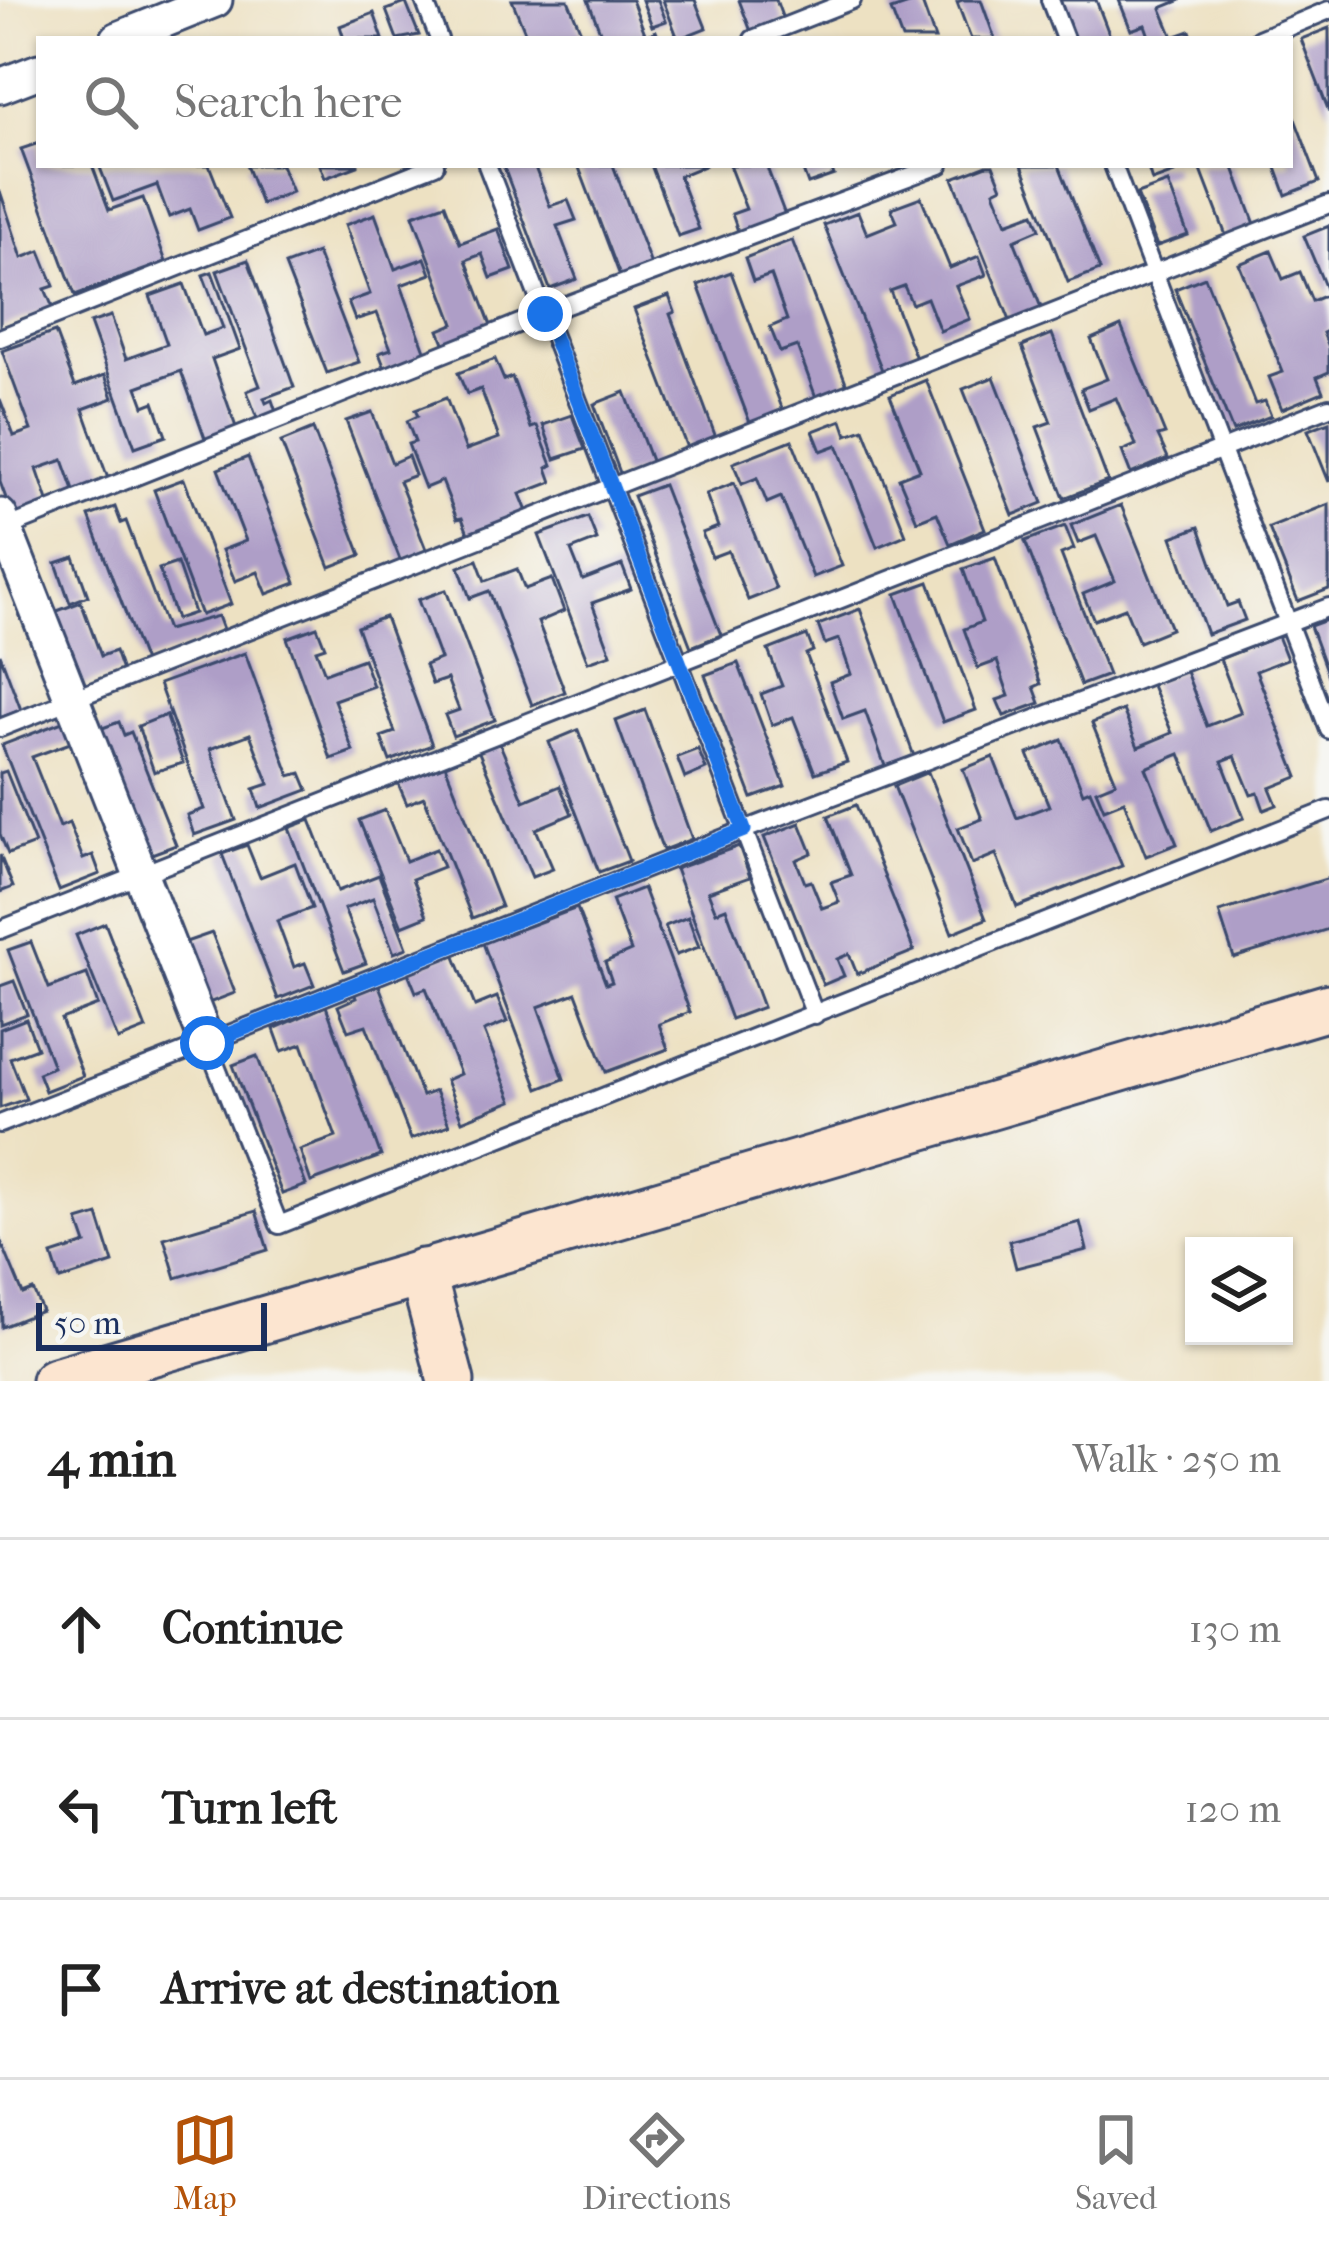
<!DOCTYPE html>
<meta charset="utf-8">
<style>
:root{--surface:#fff;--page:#f2f2f2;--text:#222;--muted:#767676;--line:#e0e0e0;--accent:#b45309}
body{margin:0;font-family:"IM FELL French Canon",serif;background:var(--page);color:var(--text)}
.controls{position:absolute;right:36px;bottom:36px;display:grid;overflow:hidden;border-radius:0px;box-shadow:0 3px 9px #0004}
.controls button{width:108px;height:108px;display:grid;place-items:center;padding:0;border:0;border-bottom:3px solid var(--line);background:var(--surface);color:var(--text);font:60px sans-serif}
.scale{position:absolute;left:36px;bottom:30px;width:231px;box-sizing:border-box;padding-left:12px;border:6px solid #1b2f5e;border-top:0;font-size:33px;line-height:42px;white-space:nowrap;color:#1b2f5e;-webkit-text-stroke:9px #f6f6f2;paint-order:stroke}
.stop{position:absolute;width:36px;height:36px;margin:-27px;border:9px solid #1a73e8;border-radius:50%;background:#fff}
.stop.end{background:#1a73e8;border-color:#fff;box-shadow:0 3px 12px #0008}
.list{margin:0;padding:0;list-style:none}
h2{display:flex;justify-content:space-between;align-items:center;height:156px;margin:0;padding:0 48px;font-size:51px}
h2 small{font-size:39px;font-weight:400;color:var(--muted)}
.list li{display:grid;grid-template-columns:78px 1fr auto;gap:36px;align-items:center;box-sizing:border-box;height:180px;padding:0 48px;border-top:3px solid var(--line)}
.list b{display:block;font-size:45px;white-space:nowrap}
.list em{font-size:39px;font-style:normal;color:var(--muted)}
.icon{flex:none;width:66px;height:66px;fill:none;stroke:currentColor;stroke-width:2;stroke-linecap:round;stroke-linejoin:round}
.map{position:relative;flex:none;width:1329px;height:1381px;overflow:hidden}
.search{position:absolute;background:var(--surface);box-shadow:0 3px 9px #0004;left:36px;right:36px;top:36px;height:132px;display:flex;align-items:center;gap:30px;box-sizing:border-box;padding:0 42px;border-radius:0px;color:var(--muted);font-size:45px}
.sheet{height:696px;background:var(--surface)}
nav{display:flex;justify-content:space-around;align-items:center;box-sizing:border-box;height:168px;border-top:3px solid var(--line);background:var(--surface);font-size:33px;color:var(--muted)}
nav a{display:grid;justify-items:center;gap:6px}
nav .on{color:var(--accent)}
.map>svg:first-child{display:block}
.building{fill:#ae9ec7}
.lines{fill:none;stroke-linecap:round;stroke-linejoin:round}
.lane-casing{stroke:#3a4a6d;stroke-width:22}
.street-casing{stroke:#3a4a6d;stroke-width:39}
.secondary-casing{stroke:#3a4a6d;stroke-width:51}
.lane{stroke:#fff;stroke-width:16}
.street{stroke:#fff;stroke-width:33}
.secondary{stroke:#fce5d0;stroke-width:45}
.route{stroke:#1a73e8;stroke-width:15}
</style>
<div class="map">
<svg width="1329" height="1381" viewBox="0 0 1329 1381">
<rect width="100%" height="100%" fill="#f6f6f2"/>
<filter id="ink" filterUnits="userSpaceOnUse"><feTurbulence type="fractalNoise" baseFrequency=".00833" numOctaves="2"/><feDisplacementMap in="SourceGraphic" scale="24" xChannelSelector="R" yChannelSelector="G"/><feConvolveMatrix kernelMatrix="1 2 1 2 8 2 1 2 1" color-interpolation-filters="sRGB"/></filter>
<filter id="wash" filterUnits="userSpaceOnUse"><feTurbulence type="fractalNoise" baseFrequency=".004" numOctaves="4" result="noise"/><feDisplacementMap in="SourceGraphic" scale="48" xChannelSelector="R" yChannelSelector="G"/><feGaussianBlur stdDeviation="2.7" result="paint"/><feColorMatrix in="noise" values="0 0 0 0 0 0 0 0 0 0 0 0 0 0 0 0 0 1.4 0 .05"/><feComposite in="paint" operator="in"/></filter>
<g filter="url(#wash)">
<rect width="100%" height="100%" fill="#ede1c2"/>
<g id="blocks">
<!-- building -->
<g class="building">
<path d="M 512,0 L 568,0 L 584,39 L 528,39 Z"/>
<path d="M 588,0 L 632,0 L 646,36 L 656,31 L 659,39 L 603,39 Z"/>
<path d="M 642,0 L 658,0 L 666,21 L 652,26 Z"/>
<path d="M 663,0 L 695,0 L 706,28 L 678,39 Z"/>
<path d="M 739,0 L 776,0 L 784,22 L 752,34 Z"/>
<path d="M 921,0 L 935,39 L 902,39 L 891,10 Z"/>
<path d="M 962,0 L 981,0 L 995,39 L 971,39 L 957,2 Z"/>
<path d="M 1060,0 L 1096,0 L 1111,39 L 1074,39 Z"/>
<path d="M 1119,0 L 1181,0 L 1161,8 L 1173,37 L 1190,31 L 1193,39 L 1150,39 L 1145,25 L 1131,30 Z"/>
<path d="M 406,3 L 419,35 L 397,39 L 386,10 Z"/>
<path d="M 374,13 L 383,39 L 344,39 L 340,26 Z"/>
<path d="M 1329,28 L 1329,112 L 1301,39 Z"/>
<path d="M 1290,106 L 1319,182 L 1286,195 L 1275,165 L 1290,165 Z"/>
<path d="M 39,143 L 39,165 L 92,165 L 109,210 L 143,198 L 166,262 L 75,295 L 21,149 Z"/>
<path d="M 99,165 L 209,165 L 230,218 L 198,230 L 190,209 L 169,217 L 157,185 L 113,201 Z"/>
<path d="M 246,165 L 281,165 L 292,192 L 261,204 Z"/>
<path d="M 320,165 L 358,165 L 358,166 L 325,178 Z"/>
<path d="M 503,165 L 534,165 L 550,206 L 568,200 L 576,220 L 557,226 L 577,279 L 550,289 Z"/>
<path d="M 578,165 L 613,165 L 653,270 L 622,281 Z"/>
<path d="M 651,165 L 706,165 L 679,176 L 699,229 L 678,236 Z"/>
<path d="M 729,165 L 766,165 L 787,220 L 740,237 L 732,214 L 746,209 Z"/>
<path d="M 801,165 L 830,165 L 834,175 L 808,184 Z"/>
<path d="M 987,165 L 993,165 L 1002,187 L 994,191 L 1007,223 L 1034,213 L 1040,229 L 1014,240 L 1042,310 L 1011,323 L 953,178 Z"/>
<path d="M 1022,165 L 1059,165 L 1100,270 L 1068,282 Z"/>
<path d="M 1147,165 L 1172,165 L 1174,173 L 1152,181 Z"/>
<path d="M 1199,165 L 1233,165 L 1256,227 L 1227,238 Z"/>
<path d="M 1168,183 L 1188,235 L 1157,246 L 1137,194 Z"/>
<path d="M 0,191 L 22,258 L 40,251 L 54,286 L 45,289 L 53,308 L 0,328 Z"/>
<path d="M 921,197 L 950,268 L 979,256 L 986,275 L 956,286 L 970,319 L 940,331 L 927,298 L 912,304 L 904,286 L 890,291 L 917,361 L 884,375 L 824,225 L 858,212 L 867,234 L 897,222 L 891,208 Z"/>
<path d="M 445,204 L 460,243 L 498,229 L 513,270 L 491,278 L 482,254 L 466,260 L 494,333 L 447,350 L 439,330 L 454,324 L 413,215 Z"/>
<path d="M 375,214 L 395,269 L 425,258 L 431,274 L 401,285 L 427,356 L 386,371 L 379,353 L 391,349 L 377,313 L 355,320 L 348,302 L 370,294 L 345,225 Z"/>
<path d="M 1329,226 L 1329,296 L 1304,236 Z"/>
<path d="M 792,240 L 848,388 L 817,400 L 797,346 L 780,352 L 770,327 L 787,320 L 771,275 L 753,281 L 745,258 Z"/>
<path d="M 1271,251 L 1283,279 L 1300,272 L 1312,301 L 1324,296 L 1329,307 L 1329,330 L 1323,333 L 1329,347 L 1329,372 L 1317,377 L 1323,392 L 1282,409 L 1269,377 L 1283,372 L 1239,264 Z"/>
<path d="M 317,253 L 359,362 L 327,373 L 285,265 Z"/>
<path d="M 248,260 L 294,387 L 264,398 L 266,403 L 272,400 L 277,415 L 258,421 L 247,391 L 260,386 L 217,271 Z"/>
<path d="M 212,272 L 240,349 L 212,359 L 237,430 L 206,441 L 181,371 L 137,387 L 144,406 L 154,402 L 166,436 L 135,447 L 90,323 L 111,316 L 126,359 L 167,344 L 150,296 L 184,284 L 203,335 L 223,328 L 203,275 Z"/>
<path d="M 731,272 L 785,416 L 752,428 L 698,285 Z"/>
<path d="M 1205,277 L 1255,404 L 1265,401 L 1271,416 L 1233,431 L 1175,289 Z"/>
<path d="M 669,296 L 675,312 L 670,314 L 718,443 L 689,453 L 634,309 Z"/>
<path d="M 1121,326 L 1165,434 L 1158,436 L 1168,458 L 1131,474 L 1122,451 L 1136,445 L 1116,398 L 1089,409 L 1081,389 L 1107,379 L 1091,339 Z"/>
<path d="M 55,332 L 75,386 L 105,375 L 113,398 L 83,409 L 110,484 L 76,496 L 63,460 L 37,469 L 49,504 L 13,517 L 0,482 L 0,399 L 14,436 L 31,430 L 2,351 Z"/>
<path d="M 1052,334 L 1108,481 L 1064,498 L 1037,427 L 1051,422 L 1022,346 Z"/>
<path d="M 495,359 L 504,380 L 512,377 L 531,428 L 537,426 L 552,465 L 547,468 L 552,482 L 520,494 L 528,514 L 469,536 L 462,518 L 457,519 L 442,481 L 425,488 L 408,444 L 415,442 L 407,421 L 418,416 L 415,410 L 446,398 L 466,450 L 499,438 L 481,389 L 467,394 L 458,373 Z"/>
<path d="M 994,377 L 1043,503 L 1013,515 L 963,389 Z"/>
<path d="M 926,380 L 985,529 L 950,544 L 937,513 L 917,521 L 899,478 L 920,470 L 890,395 Z"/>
<path d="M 625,392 L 653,466 L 622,478 L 594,404 Z"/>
<path d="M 372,412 L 392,463 L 408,456 L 415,475 L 399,481 L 427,552 L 401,562 L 346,421 Z"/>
<path d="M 572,415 L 585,449 L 555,459 L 543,425 Z"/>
<path d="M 842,420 L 847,435 L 864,429 L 906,535 L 877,547 L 837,445 L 821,451 L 813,431 Z"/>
<path d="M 1329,422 L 1329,482 L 1308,430 Z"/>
<path d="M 313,429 L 361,555 L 330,567 L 281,442 Z"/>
<path d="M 792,440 L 842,566 L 813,577 L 781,497 L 767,503 L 757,478 L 742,484 L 733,463 Z"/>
<path d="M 248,457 L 296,583 L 267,594 L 258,572 L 235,581 L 222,550 L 246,541 L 218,469 Z"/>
<path d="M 184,479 L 231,604 L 201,615 L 154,490 Z"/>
<path d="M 734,483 L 776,589 L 748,600 L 728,551 L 712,557 L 702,533 L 718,527 L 706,494 Z"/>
<path d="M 663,485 L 721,635 L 691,647 L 633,496 Z"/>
<path d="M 1329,504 L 1329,589 L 1298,601 L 1269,528 Z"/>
<path d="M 1121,505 L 1171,629 L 1139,642 L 1125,608 L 1094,620 L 1083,594 L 1115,581 L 1096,536 L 1078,543 L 1071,525 Z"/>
<path d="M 115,507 L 121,523 L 126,521 L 167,630 L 218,616 L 224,632 L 144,662 L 89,516 Z"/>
<path d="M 588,517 L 597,540 L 571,550 L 583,580 L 622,565 L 631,589 L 592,603 L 611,654 L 588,662 L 539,535 Z"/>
<path d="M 1065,526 L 1074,549 L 1061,554 L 1108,675 L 1081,685 L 1025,541 Z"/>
<path d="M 1199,527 L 1227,606 L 1238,602 L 1245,620 L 1207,634 L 1172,537 Z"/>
<path d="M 74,557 L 88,596 L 70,603 L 56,563 Z"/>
<path d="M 995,558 L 1041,684 L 1034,687 L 1040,703 L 1004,716 L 997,700 L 1009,696 L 997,661 L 978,668 L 964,629 L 982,622 L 963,569 Z"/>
<path d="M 477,560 L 485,581 L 517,569 L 525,589 L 552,579 L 564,611 L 538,622 L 565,692 L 532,705 L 489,591 L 470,598 L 459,567 Z"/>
<path d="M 177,563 L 194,613 L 176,619 L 159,569 Z"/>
<path d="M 929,582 L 976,710 L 943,722 L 896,594 Z"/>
<path d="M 446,590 L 495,720 L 453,736 L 445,715 L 459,710 L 447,679 L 432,684 L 425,665 L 440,659 L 418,600 Z"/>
<path d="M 81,602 L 101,656 L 115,651 L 122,671 L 79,687 L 52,613 Z"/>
<path d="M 860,609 L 914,756 L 885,766 L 865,711 L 843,719 L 830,682 L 851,674 L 839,639 L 825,644 L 818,625 Z"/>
<path d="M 385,617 L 432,745 L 390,761 L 381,737 L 395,732 L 357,627 Z"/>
<path d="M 1329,619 L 1329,676 L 1328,676 L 1310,626 Z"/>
<path d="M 317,627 L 325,647 L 316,650 L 325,673 L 363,659 L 373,686 L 334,700 L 353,751 L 331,759 L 287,638 Z"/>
<path d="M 807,635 L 813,651 L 806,654 L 847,762 L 815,773 L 793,717 L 772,725 L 761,694 L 782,686 L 768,650 Z"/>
<path d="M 1278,636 L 1287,659 L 1256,671 L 1298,777 L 1270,788 L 1277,805 L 1264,810 L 1258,793 L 1251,795 L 1235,756 L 1222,761 L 1244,818 L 1211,831 L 1180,754 L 1146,768 L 1177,844 L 1146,856 L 1124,801 L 1104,809 L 1096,790 L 1116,782 L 1092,723 L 1123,710 L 1138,747 L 1172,733 L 1151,683 L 1185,669 L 1207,726 L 1241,713 L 1220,659 Z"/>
<path d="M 245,653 L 290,776 L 301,773 L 308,790 L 260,808 L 254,789 L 269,784 L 250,734 L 210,749 L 236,820 L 194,835 L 187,815 L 204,809 L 159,684 Z"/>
<path d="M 0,654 L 21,710 L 0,718 Z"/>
<path d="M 738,663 L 785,786 L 752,798 L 705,675 Z"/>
<path d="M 645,710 L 692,839 L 663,850 L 616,721 Z"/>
<path d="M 166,715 L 183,763 L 154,772 L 138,726 Z"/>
<path d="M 65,721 L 73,742 L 32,757 L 60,827 L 69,823 L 83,859 L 93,855 L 100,874 L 59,890 L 2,745 Z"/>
<path d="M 119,722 L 124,735 L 131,732 L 176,845 L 146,856 L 97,730 Z"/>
<path d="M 578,730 L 629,861 L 599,872 L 549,742 Z"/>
<path d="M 1062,740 L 1083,793 L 1090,790 L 1122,866 L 1017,907 L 996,854 L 972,864 L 958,828 L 982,819 L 963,769 L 993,757 L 1017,818 L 1049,806 L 1028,754 Z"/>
<path d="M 499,742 L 524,801 L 560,786 L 572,814 L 536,829 L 553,869 L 532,877 L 478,750 Z"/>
<path d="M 698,749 L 706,769 L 685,778 L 677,757 Z"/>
<path d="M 445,765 L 501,907 L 472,918 L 424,797 L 407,804 L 398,783 Z"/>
<path d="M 6,771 L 35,844 L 8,854 L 0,834 L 0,773 Z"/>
<path d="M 928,772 L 986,919 L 952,933 L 894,786 Z"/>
<path d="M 856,805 L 914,951 L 857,974 L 849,954 L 837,959 L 844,976 L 823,985 L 764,837 L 800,823 L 812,853 L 796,860 L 805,883 L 811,881 L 822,908 L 839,902 L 831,882 L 851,875 L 828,816 Z"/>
<path d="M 385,810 L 406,861 L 436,849 L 443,867 L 412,879 L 427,916 L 402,926 L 359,820 Z"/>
<path d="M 310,820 L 338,891 L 379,875 L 407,948 L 394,953 L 373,898 L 344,909 L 366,963 L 344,971 L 289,828 Z"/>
<path d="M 247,845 L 260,877 L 295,863 L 312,908 L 277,921 L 294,967 L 305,963 L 314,985 L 278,999 L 222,854 Z"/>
<path d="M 739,846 L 750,877 L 708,892 L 716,912 L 726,908 L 763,1007 L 731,1019 L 675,869 Z"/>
<path d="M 0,855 L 13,887 L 0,892 Z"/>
<path d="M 1329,878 L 1329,929 L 1234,958 L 1219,912 Z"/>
<path d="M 643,888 L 690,1012 L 659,1024 L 668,1049 L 606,1072 L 576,993 L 538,1007 L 564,1079 L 538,1089 L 483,943 L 577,908 L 606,984 L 612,982 L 605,962 L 631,951 L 612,900 Z"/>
<path d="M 688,917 L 699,947 L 676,955 L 665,926 Z"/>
<path d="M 105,923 L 146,1029 L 118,1040 L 76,935 Z"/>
<path d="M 212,933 L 235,993 L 206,1004 L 183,943 Z"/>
<path d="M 31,942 L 49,988 L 87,974 L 98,1005 L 61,1019 L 83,1076 L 45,1091 L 38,1073 L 53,1067 L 8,950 Z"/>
<path d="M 453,952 L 475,1006 L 497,997 L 507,1022 L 484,1031 L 512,1101 L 462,1121 L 446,1080 L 460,1074 L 426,988 L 416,992 L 407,970 Z"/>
<path d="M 14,981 L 27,1014 L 0,1024 L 0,986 Z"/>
<path d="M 378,983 L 422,1096 L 435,1091 L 449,1125 L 411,1139 L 366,1025 L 348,1031 L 338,1006 L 356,998 L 354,992 Z"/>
<path d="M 326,1006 L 381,1156 L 311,1182 L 300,1150 L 336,1137 L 302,1044 L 282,1051 L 274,1029 Z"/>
<path d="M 26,1019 L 37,1048 L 10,1058 L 26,1099 L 0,1108 L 0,1029 Z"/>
<path d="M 257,1056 L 306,1185 L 282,1194 L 233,1065 Z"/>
<path d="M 256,1211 L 268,1250 L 176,1278 L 164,1238 Z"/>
<path d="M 98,1215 L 113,1263 L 60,1280 L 52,1255 L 86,1244 L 78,1221 Z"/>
<path d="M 1080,1222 L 1087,1250 L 1016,1268 L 1009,1241 Z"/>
<path d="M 0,1239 L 23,1294 L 33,1290 L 42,1311 L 2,1327 Z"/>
</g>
</g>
</g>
<g filter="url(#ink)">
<use href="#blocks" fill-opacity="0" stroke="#3a4a6d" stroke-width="3"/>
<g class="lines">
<defs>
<g id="lane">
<path d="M 424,0 L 439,39"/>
<path d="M 1050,0 L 1065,39"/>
<path d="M 753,39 L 852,0"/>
<path d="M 1259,39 L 1329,10"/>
<path d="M 487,165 L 815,1015"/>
<path d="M 1113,165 L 1329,730"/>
<path d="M 0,338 L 435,165"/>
<path d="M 1,530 L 545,313 L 940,165"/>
<path d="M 1329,607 L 744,830 L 207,1043 L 279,1225 L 1329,810"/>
<path d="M 0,728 L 1329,204"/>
<path d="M 0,930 L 1329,407"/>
<path d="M 0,1124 L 207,1043"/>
</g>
<g id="street">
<path d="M 118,39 L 215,0"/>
<path d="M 0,86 L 39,71"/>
<path d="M 0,516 L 207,1043"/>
</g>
<g id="secondary">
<path d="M 422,1272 L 451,1381"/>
<path d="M 55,1381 L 1329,1007"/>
</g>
</defs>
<!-- lane casing -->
<use href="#lane" class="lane-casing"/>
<!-- street casing -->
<use href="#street" class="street-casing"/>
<!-- secondary casing -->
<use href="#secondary" class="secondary-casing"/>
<!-- lane -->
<use href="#lane" class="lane"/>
<!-- street -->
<use href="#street" class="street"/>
<!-- secondary -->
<use href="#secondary" class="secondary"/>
</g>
</g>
<g class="lines" filter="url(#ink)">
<!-- route -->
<path class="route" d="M 207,1043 L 744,830 L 545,314"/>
</g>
</svg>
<div class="controls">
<button><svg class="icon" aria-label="layers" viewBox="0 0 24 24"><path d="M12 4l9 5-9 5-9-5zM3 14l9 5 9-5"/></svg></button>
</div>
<div class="scale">50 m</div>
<div class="stop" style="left:207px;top:1043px"></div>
<div class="stop end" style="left:545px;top:314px"></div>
<div class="search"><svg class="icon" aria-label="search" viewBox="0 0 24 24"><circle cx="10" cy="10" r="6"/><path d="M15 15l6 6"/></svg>Search here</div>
</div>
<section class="sheet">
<h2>4 min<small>Walk · 250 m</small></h2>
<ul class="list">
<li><svg class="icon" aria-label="ahead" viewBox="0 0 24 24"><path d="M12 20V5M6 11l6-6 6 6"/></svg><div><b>Continue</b></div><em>130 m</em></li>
<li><svg class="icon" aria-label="left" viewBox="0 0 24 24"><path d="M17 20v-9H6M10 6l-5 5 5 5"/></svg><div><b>Turn left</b></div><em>120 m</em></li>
<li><svg class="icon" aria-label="arrive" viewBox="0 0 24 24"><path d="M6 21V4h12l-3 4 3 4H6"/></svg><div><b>Arrive at destination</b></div></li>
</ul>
</section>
<nav>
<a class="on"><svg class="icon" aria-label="map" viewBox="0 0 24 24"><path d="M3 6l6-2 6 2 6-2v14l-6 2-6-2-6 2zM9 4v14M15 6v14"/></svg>Map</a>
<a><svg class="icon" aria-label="directions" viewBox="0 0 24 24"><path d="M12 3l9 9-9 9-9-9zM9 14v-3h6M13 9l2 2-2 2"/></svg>Directions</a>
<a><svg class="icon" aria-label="saved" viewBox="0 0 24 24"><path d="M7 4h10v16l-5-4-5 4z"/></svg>Saved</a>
</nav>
